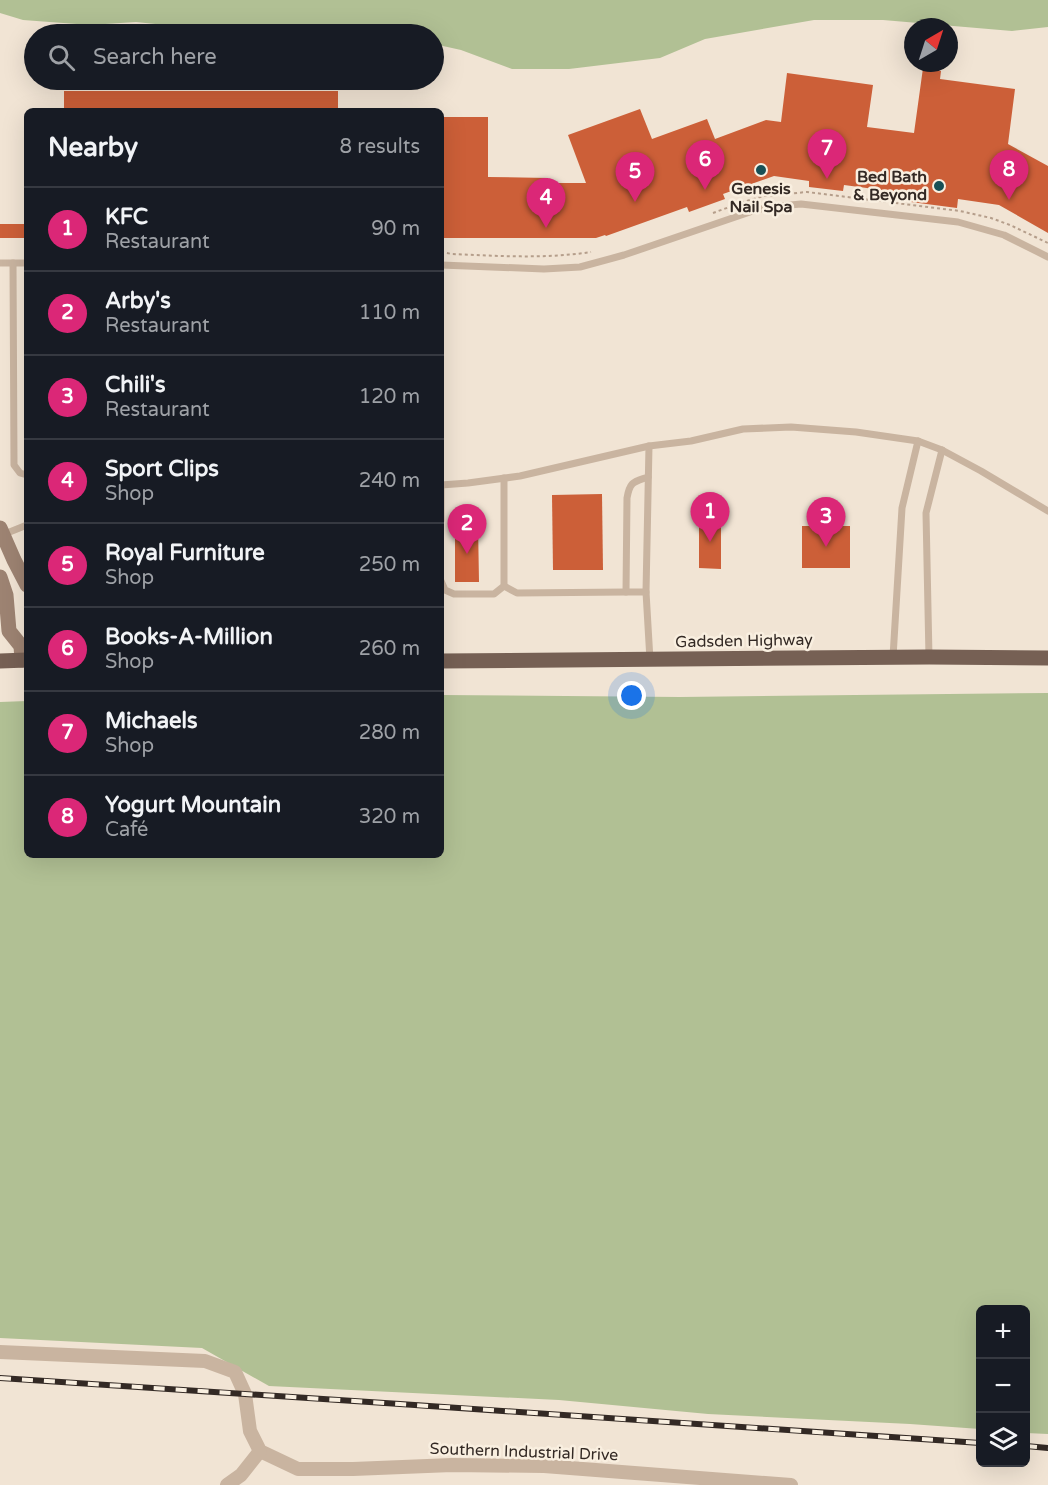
<!DOCTYPE html>
<meta charset="utf-8">
<style>
:root{--surface:#171b24;--page:#242831;--text:#f1f3f6;--muted:#9ea1a6;--line:#363941;--accent:#db2777}
body{margin:0;font-family:"Varela Round",sans-serif;background:var(--page);color:var(--text)}
.controls{position:absolute;right:18px;bottom:18px;display:grid;overflow:hidden;border-radius:9px;box-shadow:0 6px 24px #0002}
.controls button{width:54px;height:54px;display:grid;place-items:center;padding:0;border:0;border-bottom:2px solid var(--line);background:var(--surface);color:var(--text);font:30px sans-serif}
.compass{position:absolute;left:904px;top:18px;width:54px;height:54px;border-radius:50%;background:var(--surface);box-shadow:0 6px 24px #0002;rotate:39deg}
.you{position:absolute;left:632px;top:696px;width:21px;height:21px;margin:-15px;border:4px solid #fff;border-radius:50%;background:#1a73e8;box-shadow:0 0 0 9px #1a73e833}
.badge{display:grid;place-items:center;width:39px;height:39px;border-radius:50%;background:var(--accent);color:#fff;font-size:20px;font-weight:700}
.pin{position:absolute;translate:-50% -50px;filter:drop-shadow(0 2px 3px #0008)}
.pin::after{content:'';position:absolute;top:32px;width:21px;height:18px;background:inherit;clip-path:polygon(0 0,100% 0,50% 100%)}
.list{margin:0;padding:0;list-style:none}
h2{display:flex;justify-content:space-between;align-items:center;height:78px;margin:0;padding:0 24px;font-size:26px}
h2 small{font-size:20px;font-weight:400;color:var(--muted)}
.list li{display:grid;grid-template-columns:39px 1fr auto;gap:18px;align-items:center;box-sizing:border-box;height:84px;padding:0 24px;border-top:2px solid var(--line)}
.list b{display:block;font-size:22px;white-space:nowrap}
.list p{margin:0;font-size:20px;white-space:nowrap;color:var(--muted)}
.list em{font-size:20px;font-style:normal;color:var(--muted)}
.icon{flex:none;width:33px;height:33px;fill:none;stroke:currentColor;stroke-width:2;stroke-linecap:round;stroke-linejoin:round}
.map{position:relative;flex:none;width:1048px;height:1485px;overflow:hidden}
.search{position:absolute;background:var(--surface);box-shadow:0 6px 24px #0002;left:24px;top:24px;width:420px;height:66px;display:flex;align-items:center;gap:15px;box-sizing:border-box;padding:0 21px;border-radius:33px;color:var(--muted);font-size:22px}
.panel{position:absolute;background:var(--surface);box-shadow:0 6px 24px #0002;left:24px;top:108px;width:420px;height:750px;border-radius:9px}
.map>svg:first-child{display:block}
.green{fill:#b1c094}
.building{fill:#cc5f38}
.lines{fill:none;stroke-linecap:round;stroke-linejoin:round}
.path{stroke:#b59e8b;stroke-width:2;stroke-dasharray:3 3;stroke-linecap:butt}
.lane{stroke:#c9b4a0;stroke-width:7}
.street{stroke:#c9b4a0;stroke-width:14}
.secondary{stroke:#9d8372;stroke-width:15}
.primary{stroke:#766054;stroke-width:15}
.rail-casing{stroke:#332924;stroke-width:6}
.rail{stroke:#f9efe0;stroke-width:4;stroke-dasharray:11;stroke-linecap:butt}
.poi-dot{fill:#185056;stroke:#f9efe0;stroke-width:2}
.labels{text-anchor:middle;dominant-baseline:central;stroke-width:5;stroke-linejoin:round;paint-order:stroke}
.poi-label{font-size:16px;font-weight:bold;fill:#332924;stroke:#f9efe0;text-anchor:end}
.street-label{font-size:16px;fill:#332924;stroke:#f9efe0}
</style>
<div class="map">
<svg width="1048" height="1485" viewBox="0 0 1048 1485">
<rect width="100%" height="100%" fill="#f1e4d4"/>
<!-- green -->
<g class="green">
<path d="M 0,0 L 1048,0 L 1048,27 L 1012,31 L 883,20 L 814,20 L 705,39 L 660,58 L 569,69 L 512,69 L 461,50 L 434,44 L 434,34 L 388,34 L 310,28 L 252,34 L 136,22 L 90,25 L 23,20 L 0,13 Z"/>
<path d="M 1048,693 L 1048,1434 L 1026,1433 L 1026,1310 L 980,1310 L 980,1429 L 910,1424 L 708,1414 L 559,1400 L 269,1386 L 202,1348 L 0,1338 L 0,702 L 27,701 L 27,855 L 441,855 L 441,695 L 680,697 Z"/>
</g>
<!-- building -->
<g class="building">
<path d="M 923,68 L 941,71 L 940,79 L 1015,89 L 1008,144 L 1048,166 L 1048,233 L 999,205 L 958,199 L 957,208 L 911,202 L 912,194 L 844,185 L 843,191 L 809,187 L 809,181 L 774,176 L 723,194 L 725,199 L 689,212 L 687,207 L 606,236 L 605,235 L 596,238 L 441,238 L 441,117 L 488,117 L 488,177 L 548,178 L 548,183 L 586,183 L 568,135 L 640,109 L 652,139 L 707,119 L 715,139 L 766,120 L 781,122 L 787,73 L 873,85 L 867,127 L 914,133 Z"/>
<rect x="64" y="91" width="274" height="20"/>
<rect x="0" y="224" width="27" height="14"/>
<path d="M 602,494 L 603,570 L 553,570 L 552,495 Z"/>
<path d="M 699,516 L 721,516 L 721,569 L 699,568 Z"/>
<path d="M 461,524 L 478,524 L 479,582 L 455,582 L 455,533 L 461,533 Z"/>
<rect x="802" y="526" width="48" height="42"/>
</g>
<g class="lines">
<!-- path -->
<g class="path">
<path d="M 713,213 L 743,202 L 764,196 L 807,192 L 960,211 L 991,218 L 1010,225 L 1048,243"/>
<path d="M 441,252 L 452,254 C 498,256 545,259 591,252"/>
</g>
<!-- lane -->
<g class="lane">
<path d="M 0,263 L 27,263"/>
<path d="M 13,263 L 14,465 L 20,473 L 27,475"/>
<path d="M 441,265 L 544,269 L 580,267 L 624,255 L 750,212 L 768,207 L 801,204 L 958,222 L 1004,235 L 1048,257"/>
<path d="M 649,446 L 646,592 L 650,660"/>
<path d="M 441,485 L 468,483 L 520,476 L 649,446 L 691,441 L 743,429 L 791,427 L 856,432 L 918,441 L 942,450 L 981,471 L 1048,511"/>
<path d="M 441,520 L 441,484"/>
<path d="M 2,535 L 27,525"/>
<path d="M 441,581 L 445,590 L 454,594 L 494,594 L 504,586 L 504,478"/>
<path d="M 504,586 L 517,593 L 626,592"/>
<path d="M 646,592 L 626,592 L 627,498 C 630,481 634,482 648,477"/>
<path d="M 893,657 L 902,508 L 918,441"/>
<path d="M 929,657 L 926,513 L 942,450"/>
</g>
<!-- street -->
<g class="street">
<path d="M 0,1352 L 205,1361 L 235,1372 L 245,1394 L 250,1431 L 260,1451 L 298,1469 L 353,1469 L 452,1465 L 544,1466 L 791,1485"/>
<path d="M 227,1485 L 241,1475 L 260,1451"/>
</g>
<!-- secondary -->
<g class="secondary">
<path d="M 0,528 L 14,560 L 27,585"/>
<path d="M 0,577 L 6,595 L 9,631 L 21,646 L 22,660"/>
</g>
<!-- primary -->
<g class="primary">
<path d="M 0,661 L 27,660"/>
<path d="M 441,661 L 929,657 L 1048,658"/>
</g>
<defs>
<g id="rail">
<path d="M 0,1378 L 400,1404 L 980,1443"/>
<path d="M 1026,1446 L 1048,1448"/>
</g>
</defs>
<!-- rail casing -->
<use href="#rail" class="rail-casing"/>
<!-- rail -->
<use href="#rail" class="rail"/>
</g>
<!-- markers -->
<g class="poi-dot">
<circle cx="761" cy="170" r="6"/>
<circle cx="939" cy="186" r="6"/>
</g>
<g class="labels">
<!-- poi labels -->
<g class="poi-label">
<text x="927" y="177">Bed Bath<tspan x="927" dy="18">&amp; Beyond</tspan></text>
<text x="761" y="189" text-anchor="middle">Genesis<tspan x="761" dy="18">Nail Spa</tspan></text>
</g>
<!-- street labels -->
<g class="street-label">
<text transform="translate(744 641) rotate(-1)">Gadsden Highway</text>
<text transform="translate(524 1452) rotate(2)">Southern Industrial Drive</text>
</g>
</g>
</svg>
<div class="controls">
<button>+</button>
<button>−</button>
<button><svg class="icon" aria-label="layers" viewBox="0 0 24 24"><path d="M12 4l9 5-9 5-9-5zM3 14l9 5 9-5"/></svg></button>
</div>
<svg class="compass" viewBox="-18 -18 36 36"><path d="M0-13l5 13h-10z" fill="#e53935"/><path d="M0 13l5-13h-10z" fill="#9ea1a6"/></svg>
<div class="you"></div>
<div class="pin badge" style="left:710px;top:542px">1</div>
<div class="pin badge" style="left:467px;top:554px">2</div>
<div class="pin badge" style="left:826px;top:547px">3</div>
<div class="pin badge" style="left:546px;top:228px">4</div>
<div class="pin badge" style="left:635px;top:202px">5</div>
<div class="pin badge" style="left:705px;top:190px">6</div>
<div class="pin badge" style="left:827px;top:179px">7</div>
<div class="pin badge" style="left:1009px;top:200px">8</div>
<div class="search"><svg class="icon" aria-label="search" viewBox="0 0 24 24"><circle cx="10" cy="10" r="6"/><path d="M15 15l6 6"/></svg>Search here</div>
<section class="panel">
<h2>Nearby<small>8 results</small></h2>
<ul class="list">
<li><span class="badge">1</span><div><b>KFC</b><p>Restaurant</p></div><em>90 m</em></li>
<li><span class="badge">2</span><div><b>Arby's</b><p>Restaurant</p></div><em>110 m</em></li>
<li><span class="badge">3</span><div><b>Chili's</b><p>Restaurant</p></div><em>120 m</em></li>
<li><span class="badge">4</span><div><b>Sport Clips</b><p>Shop</p></div><em>240 m</em></li>
<li><span class="badge">5</span><div><b>Royal Furniture</b><p>Shop</p></div><em>250 m</em></li>
<li><span class="badge">6</span><div><b>Books-A-Million</b><p>Shop</p></div><em>260 m</em></li>
<li><span class="badge">7</span><div><b>Michaels</b><p>Shop</p></div><em>280 m</em></li>
<li><span class="badge">8</span><div><b>Yogurt Mountain</b><p>Café</p></div><em>320 m</em></li>
</ul>
</section>
</div>
